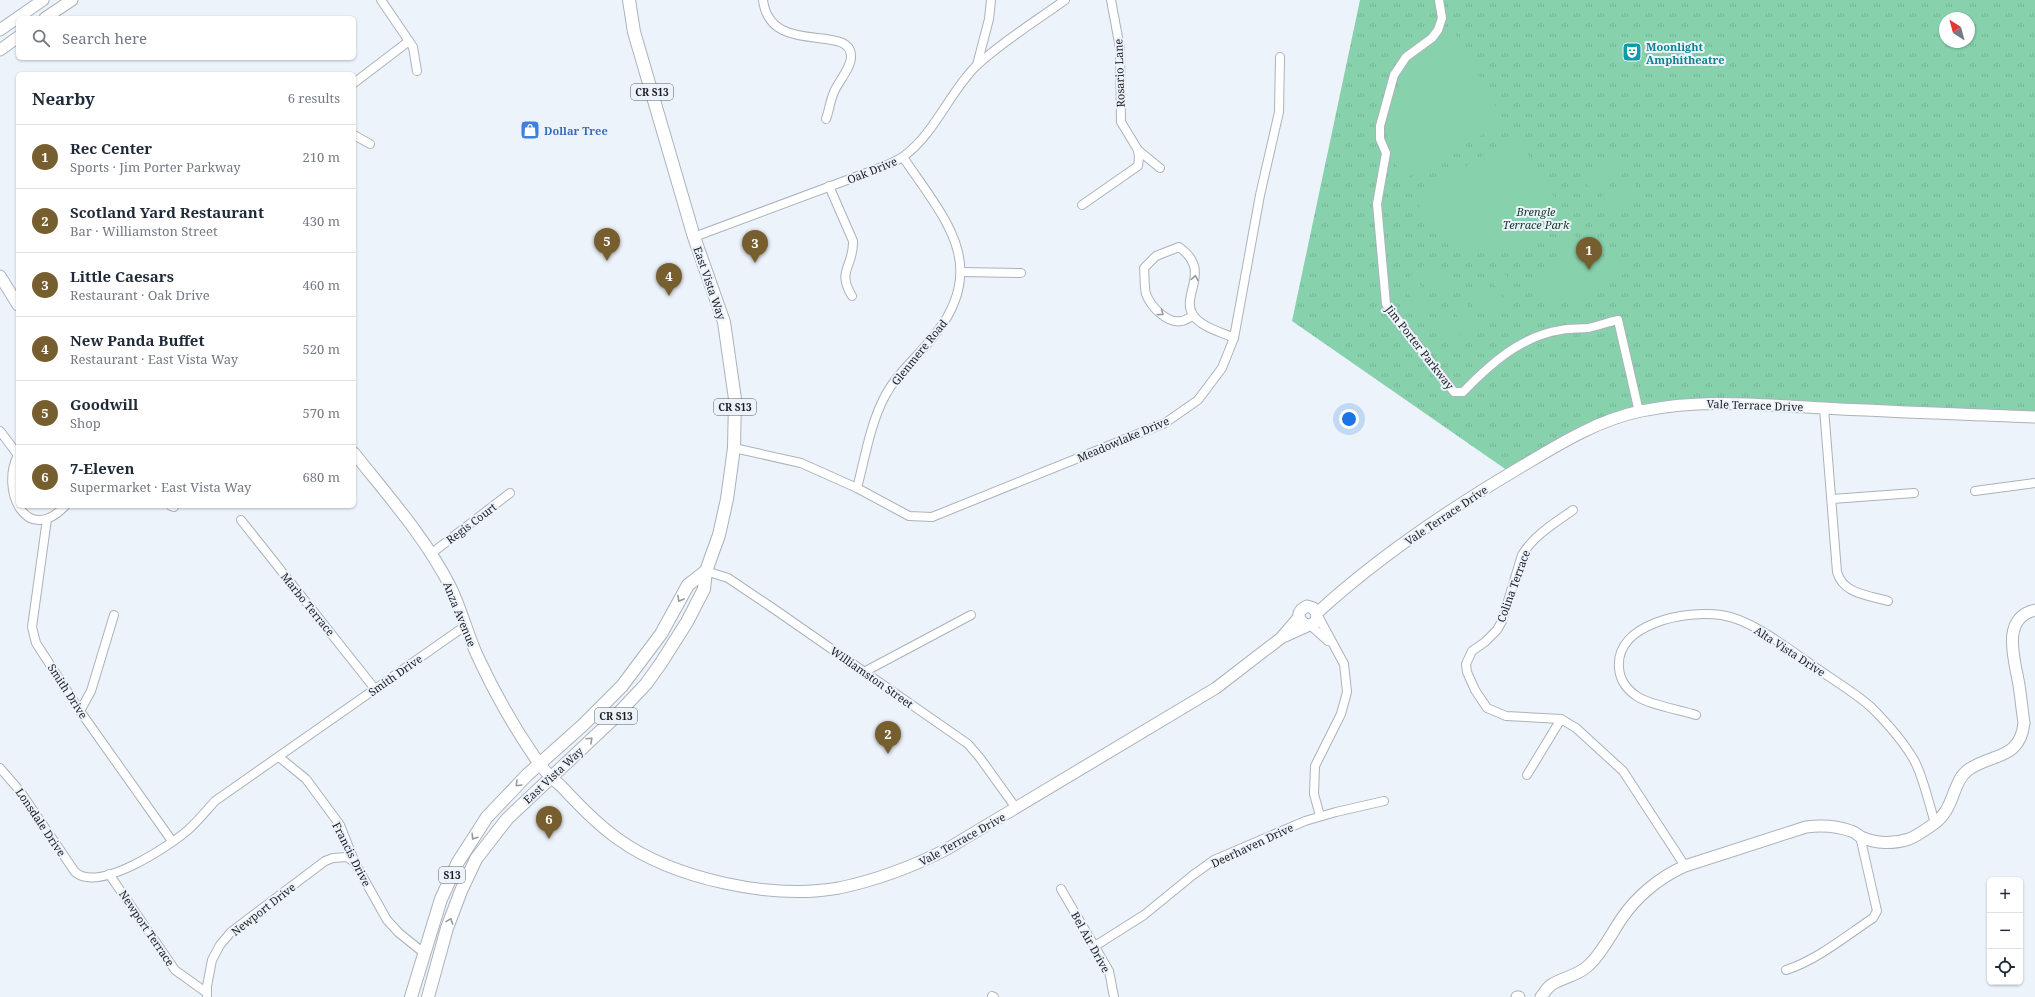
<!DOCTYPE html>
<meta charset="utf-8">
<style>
:root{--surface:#fff;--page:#f6f6f7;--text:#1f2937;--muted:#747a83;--line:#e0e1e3;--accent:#775e2f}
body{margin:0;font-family:"Noto Serif",serif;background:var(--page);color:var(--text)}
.controls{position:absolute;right:12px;bottom:12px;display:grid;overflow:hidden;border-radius:6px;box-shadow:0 1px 3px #0004}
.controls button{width:36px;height:36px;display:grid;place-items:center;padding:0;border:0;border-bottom:1px solid var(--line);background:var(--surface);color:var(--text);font:20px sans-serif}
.compass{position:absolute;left:1939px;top:12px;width:36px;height:36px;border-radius:50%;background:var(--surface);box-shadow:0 1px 3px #0004;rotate:324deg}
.you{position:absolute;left:1349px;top:419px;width:14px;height:14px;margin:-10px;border:3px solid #fff;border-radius:50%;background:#1a73e8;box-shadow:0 0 0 6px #1a73e833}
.badge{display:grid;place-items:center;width:26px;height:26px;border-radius:50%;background:var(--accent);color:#fff;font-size:13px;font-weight:700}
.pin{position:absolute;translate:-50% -33px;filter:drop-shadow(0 1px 2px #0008)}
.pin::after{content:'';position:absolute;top:21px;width:14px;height:12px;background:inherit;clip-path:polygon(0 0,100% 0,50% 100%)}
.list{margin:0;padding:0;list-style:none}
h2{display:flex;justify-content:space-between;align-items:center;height:52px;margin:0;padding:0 16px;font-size:17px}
h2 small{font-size:13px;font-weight:400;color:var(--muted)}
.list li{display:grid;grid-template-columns:26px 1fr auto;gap:12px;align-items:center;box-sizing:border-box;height:64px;padding:0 16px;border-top:1px solid var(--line)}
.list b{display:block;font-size:15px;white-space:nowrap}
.list p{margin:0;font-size:13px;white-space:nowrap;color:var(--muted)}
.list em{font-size:13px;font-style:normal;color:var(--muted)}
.icon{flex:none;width:22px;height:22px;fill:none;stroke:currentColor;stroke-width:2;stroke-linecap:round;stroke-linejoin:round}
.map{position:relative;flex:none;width:2035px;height:997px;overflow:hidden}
.search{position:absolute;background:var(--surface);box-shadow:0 1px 3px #0004;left:16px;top:16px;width:340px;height:44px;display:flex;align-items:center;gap:10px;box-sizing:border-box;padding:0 14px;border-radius:6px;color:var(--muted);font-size:15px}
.panel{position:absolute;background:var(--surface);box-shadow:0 1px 3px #0004;left:16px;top:72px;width:340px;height:436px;border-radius:6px}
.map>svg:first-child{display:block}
.park{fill:url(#park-tufts);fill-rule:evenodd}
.pitch{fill:#87d2ad}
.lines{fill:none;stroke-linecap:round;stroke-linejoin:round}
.street-casing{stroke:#acb2ba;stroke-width:10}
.secondary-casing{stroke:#acb2ba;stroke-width:13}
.primary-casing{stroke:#acb2ba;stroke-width:14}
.street{stroke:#fff;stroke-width:8}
.secondary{stroke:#fff;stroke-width:11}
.primary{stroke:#fff;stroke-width:12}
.oneway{stroke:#98999b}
.labels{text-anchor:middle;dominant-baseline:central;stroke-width:4;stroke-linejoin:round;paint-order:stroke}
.shield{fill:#edf3fb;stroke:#5a5d62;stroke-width:1}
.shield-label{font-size:10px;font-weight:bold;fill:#1b1d20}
.culture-label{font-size:11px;font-weight:bold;fill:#0d838f;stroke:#edf3fb;text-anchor:start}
.street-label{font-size:11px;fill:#1b1d20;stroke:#edf3fb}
.shop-label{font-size:11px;font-weight:bold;fill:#366cbe;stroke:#edf3fb;text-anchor:start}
.park-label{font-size:11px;font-style:italic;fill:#0d3826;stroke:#edf3fb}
</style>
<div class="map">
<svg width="2035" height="997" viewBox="0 0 2035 997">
<defs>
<pattern id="park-tufts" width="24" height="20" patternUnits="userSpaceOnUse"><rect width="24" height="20" fill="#87d2ad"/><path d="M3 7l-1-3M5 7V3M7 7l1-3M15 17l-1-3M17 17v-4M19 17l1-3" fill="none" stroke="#74b495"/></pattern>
</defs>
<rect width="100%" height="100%" fill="#edf3fb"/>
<!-- park -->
<path class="park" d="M 1360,0 L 2035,0 L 2035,417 L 1718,402 L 1608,422 L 1511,473 L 1292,321 ZM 1945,18 L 1969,18 L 1969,42 L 1945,42 Z"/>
<!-- pitch -->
<g class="pitch">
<path d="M 1454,32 L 1505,122 L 1403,180 L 1390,150 L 1386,127 L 1406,64 Z"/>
<path d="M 1516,135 L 1569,221 L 1524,251 L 1454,247 L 1413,199 Z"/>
<path d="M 1613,155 L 1625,172 L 1594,194 L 1582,178 Z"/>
<path d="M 1629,177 L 1641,194 L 1609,216 L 1597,200 Z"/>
<path d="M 1573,233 L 1600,269 L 1615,258 L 1626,272 L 1580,305 L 1572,295 L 1555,308 L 1536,283 L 1566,260 L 1556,246 Z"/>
<path d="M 1431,260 L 1451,285 L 1439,294 L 1419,269 Z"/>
<path d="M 1500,268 L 1520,293 L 1508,302 L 1488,277 Z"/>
<path d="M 1412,275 L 1432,300 L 1420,309 L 1400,284 Z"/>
<path d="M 1481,283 L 1501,308 L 1489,317 L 1469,292 Z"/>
<path d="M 1462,298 L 1481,323 L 1470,332 L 1450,307 Z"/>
<path d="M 1442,313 L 1462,338 L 1451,348 L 1431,323 Z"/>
</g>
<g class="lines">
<defs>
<g id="street">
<path d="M 381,0 L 413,47 L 417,71"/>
<path d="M 763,0 C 770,58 852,22 851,57 C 851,68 838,82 834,92 C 830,101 829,111 826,119"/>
<path d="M 1439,0 L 1442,18 L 1438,30 L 1432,38 L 1406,57 L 1394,75 L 1380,126 L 1380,139 L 1386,153 L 1377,204 L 1386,304 L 1454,392 L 1463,392 C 1490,364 1521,336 1561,330 C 1570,328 1579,329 1588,328 C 1598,326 1608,322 1618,320 L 1639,412"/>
<path d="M 977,65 L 989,19 L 991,0"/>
<path d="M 354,83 L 409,41"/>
<path d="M 354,135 L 370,144"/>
<path d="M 1138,150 L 1160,168"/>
<path d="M 829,186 L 853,241 C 854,267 836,270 852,296"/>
<path d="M 1082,205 L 1138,166 L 1139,158 L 1138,150 L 1121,122 L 1120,48 L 1111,0"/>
<path d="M 694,237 L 882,167 C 889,164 897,161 904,156 C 935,133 949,93 976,66 C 1003,41 1036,21 1065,0"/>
<path d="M 961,272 L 1021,273"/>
<path d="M 1193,316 C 1190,317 1186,320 1182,321 C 1167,324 1151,307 1146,294 C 1144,286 1145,276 1144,268 L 1156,256 L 1179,247 C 1213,271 1180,295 1193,315 C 1201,327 1221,332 1234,338"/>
<path d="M 1824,408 L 1837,572 C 1843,594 1868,595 1888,601"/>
<path d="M 0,431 L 18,455"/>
<path d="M 734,448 L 801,463 L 857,488 L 909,516 L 932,517 L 1165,423 L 1198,400 L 1222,368 L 1234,338 L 1260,195 L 1279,112 L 1280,57"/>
<path d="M 18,455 C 0,489 26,547 65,506"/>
<path d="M 857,488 C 865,458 870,425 884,398 C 897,372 920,355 937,332 C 990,263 942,216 903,157"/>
<path d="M 1975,491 L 2035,483"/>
<path d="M 1832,499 L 1914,493"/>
<path d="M 171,506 L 174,507"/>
<path d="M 1573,510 C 1555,523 1534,535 1522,555 L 1502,621 L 1497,630 L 1485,642 L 1472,651 L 1466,664 L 1467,672 L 1475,690 L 1487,708 L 1506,716 L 1561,719 L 1576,728 L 1623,771 L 1685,866"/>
<path d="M 47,519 L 32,627 L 36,643 L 80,711 L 172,841"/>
<path d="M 241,520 L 375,689"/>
<path d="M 432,553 L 510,493"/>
<path d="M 706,571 L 728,578 L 777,611 L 968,744 L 980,758 L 1016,808"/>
<path d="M 1318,616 L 1344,664 L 1347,692 L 1341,714 L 1315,766 L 1314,794 L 1320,816"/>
<path d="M 1310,625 L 1328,641"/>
<path d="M 864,672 L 971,615"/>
<path d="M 80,711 L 91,691 L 114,615"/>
<path d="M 1696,715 C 1680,710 1651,705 1638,697 C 1627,690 1620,681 1619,668 C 1615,623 1687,610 1721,615 C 1752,619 1791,651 1818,669 C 1836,682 1856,693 1872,708 C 1887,723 1903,741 1914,760 C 1923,776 1929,804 1935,823"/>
<path d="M 279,757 L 306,779 L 340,825 L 355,863 L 387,920 L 399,933 L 424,953"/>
<path d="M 0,768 L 20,791 L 75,872 C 99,893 168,847 188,830 C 198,821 207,810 215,801 L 465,626"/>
<path d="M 1527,775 L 1561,719"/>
<path d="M 109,874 L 175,970 L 207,993"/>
<path d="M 1061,889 L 1109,971 L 1114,997"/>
<path d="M 1095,946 L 1144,915 L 1193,875 L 1214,860 L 1305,821 L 1336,812 L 1384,801"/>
<path d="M 1786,970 C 1817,960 1846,936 1873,918 L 1877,911 L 1860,836"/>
<path d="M 992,996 L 994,997"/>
<path d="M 207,997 L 207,986 L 212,960 L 220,945 L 231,932 L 325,861 L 333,858 L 347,857 L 354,862"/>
</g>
<g id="secondary">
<path d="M 45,18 L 72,0"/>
<path d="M 0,30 L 43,0"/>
<path d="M 0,50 L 18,37"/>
<path d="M 0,276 L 18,305"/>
<path d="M 354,453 C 388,496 425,537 450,586 C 461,608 467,633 477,655 C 494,692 515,729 538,762 C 544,771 553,779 561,786 C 579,805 597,824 618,839 C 674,879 771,900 839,888 C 877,880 912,867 947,849 L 1216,688 L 1281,638 L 1299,617"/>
<path d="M 1317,613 C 1380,555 1451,508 1524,465 C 1561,443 1598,420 1641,411 C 1703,398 1761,405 1824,408 C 1894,412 1965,414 2035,417"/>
<path d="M 1285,636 L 1316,622 L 1317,613 L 1313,608 L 1307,606 C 1301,609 1297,613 1300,620 L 1307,626"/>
<path d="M 1517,997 L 1519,997"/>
<path d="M 1541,997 C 1544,993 1547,988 1551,985 C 1563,977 1578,976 1589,965 C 1603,952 1611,934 1622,918 C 1637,896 1660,877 1685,866 L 1806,827 C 1821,825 1837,826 1851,831 C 1855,832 1858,835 1861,837 C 1876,844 1894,844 1909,839 C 1917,836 1928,828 1935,823 C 1955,808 1952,782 1968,770 C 1992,753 2020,760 2024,723 C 2022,710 2021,698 2019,685 C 2015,661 2000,618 2035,610"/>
</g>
<g id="primary">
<path d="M 411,997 L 441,899 L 458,862 L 487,817 L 527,775 L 583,725 L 622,686 L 661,634 L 688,585 L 706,571"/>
<path d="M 428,997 L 447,928 L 461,891 L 476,859 L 507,819 L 611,721 L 646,684 L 661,663 L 687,622 L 704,589 L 706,571 L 719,535 L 727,499 L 734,448 L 735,399 L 724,322 L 694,237 L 634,32 L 629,0"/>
</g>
</defs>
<!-- street casing -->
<use href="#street" class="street-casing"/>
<!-- secondary casing -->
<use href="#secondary" class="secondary-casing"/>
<!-- primary casing -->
<use href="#primary" class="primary-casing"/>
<!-- street -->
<use href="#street" class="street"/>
<!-- secondary -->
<use href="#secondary" class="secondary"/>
<!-- primary -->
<use href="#primary" class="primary"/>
</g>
<!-- one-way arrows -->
<defs><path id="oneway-chevron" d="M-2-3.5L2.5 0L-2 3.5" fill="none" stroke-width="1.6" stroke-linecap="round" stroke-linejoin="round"/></defs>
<g class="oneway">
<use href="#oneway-chevron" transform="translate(1195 278) rotate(-80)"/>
<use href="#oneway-chevron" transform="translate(1161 313) rotate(37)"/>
<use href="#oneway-chevron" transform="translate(680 599) rotate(119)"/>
<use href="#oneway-chevron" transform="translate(590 740) rotate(-43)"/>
<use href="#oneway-chevron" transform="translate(518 784) rotate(135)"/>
<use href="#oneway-chevron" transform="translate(474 837) rotate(123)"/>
<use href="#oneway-chevron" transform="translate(450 921) rotate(-70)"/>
</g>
<!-- icons -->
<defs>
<symbol id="theatre-square" viewBox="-11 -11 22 22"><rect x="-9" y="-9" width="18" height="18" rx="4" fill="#0f9aa8" stroke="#edf3fb"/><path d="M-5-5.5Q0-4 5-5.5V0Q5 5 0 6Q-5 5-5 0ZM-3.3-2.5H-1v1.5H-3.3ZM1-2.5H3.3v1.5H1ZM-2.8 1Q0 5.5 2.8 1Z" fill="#fff"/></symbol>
<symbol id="shop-square" viewBox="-11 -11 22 22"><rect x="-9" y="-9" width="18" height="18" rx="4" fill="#3f7fe0" stroke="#edf3fb"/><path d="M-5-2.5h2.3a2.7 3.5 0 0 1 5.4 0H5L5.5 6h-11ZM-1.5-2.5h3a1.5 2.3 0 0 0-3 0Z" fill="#fff"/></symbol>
</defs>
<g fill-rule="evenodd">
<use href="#theatre-square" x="1621" y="41" width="22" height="22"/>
<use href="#shop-square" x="519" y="119" width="22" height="22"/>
</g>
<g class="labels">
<!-- shield labels -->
<g class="shield">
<rect x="631" y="84" width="42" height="16" rx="3"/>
<rect x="714" y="399" width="42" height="16" rx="3"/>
<rect x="595" y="708" width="42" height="16" rx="3"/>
<rect x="439" y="867" width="26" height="16" rx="3"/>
</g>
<g class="shield-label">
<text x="652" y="92">CR S13</text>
<text x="735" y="407">CR S13</text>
<text x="616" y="716">CR S13</text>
<text x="452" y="875">S13</text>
</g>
<!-- culture labels -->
<g class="culture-label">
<text x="1646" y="46">Moonlight<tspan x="1646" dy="13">Amphitheatre</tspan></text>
</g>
<!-- street labels -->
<g class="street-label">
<text transform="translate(1119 73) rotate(-92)">Rosario Lane</text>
<text transform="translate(872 170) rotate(-22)">Oak Drive</text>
<text transform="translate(710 283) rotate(71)">East Vista Way</text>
<text transform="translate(1420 347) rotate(52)">Jim Porter Parkway</text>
<text transform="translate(919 352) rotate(-51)">Glenmere Road</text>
<text transform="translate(1755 405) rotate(2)">Vale Terrace Drive</text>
<text transform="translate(1123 439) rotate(-23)">Meadowlake Drive</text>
<text transform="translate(1446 515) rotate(-34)">Vale Terrace Drive</text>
<text transform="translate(471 523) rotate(-37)">Regis Court</text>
<text transform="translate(1513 586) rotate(-70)">Colina Terrace</text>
<text transform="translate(308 604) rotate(51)">Marbo Terrace</text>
<text transform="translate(460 614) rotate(68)">Anza Avenue</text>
<text transform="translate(1790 651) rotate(33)">Alta Vista Drive</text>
<text transform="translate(395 675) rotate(-35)">Smith Drive</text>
<text transform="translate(872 677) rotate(35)">Williamston Street</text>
<text transform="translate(68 691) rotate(57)">Smith Drive</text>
<text transform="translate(553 775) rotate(-43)">East Vista Way</text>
<text transform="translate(41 822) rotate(56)">Lonsdale Drive</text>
<text transform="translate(962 839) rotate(-29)">Vale Terrace Drive</text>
<text transform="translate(1252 845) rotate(-25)">Deerhaven Drive</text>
<text transform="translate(352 854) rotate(63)">Francis Drive</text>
<text transform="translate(263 909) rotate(-38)">Newport Drive</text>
<text transform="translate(147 928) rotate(56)">Newport Terrace</text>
<text transform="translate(1091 942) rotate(61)">Bel Air Drive</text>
</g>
<!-- shop labels -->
<g class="shop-label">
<text x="544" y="130">Dollar Tree</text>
</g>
<!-- park labels -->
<g class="park-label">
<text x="1536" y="211">Brengle<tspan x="1536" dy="13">Terrace Park</tspan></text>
</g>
</g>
</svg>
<div class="controls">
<button>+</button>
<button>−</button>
<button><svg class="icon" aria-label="locate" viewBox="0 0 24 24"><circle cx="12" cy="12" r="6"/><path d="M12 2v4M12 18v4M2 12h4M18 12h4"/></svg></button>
</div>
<svg class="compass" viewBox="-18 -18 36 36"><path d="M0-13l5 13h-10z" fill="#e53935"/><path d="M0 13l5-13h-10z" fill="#747a83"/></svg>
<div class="you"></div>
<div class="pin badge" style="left:1589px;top:270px">1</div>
<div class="pin badge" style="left:888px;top:754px">2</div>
<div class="pin badge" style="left:755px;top:263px">3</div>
<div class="pin badge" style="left:669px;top:296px">4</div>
<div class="pin badge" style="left:607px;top:261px">5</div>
<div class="pin badge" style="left:549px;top:839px">6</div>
<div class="search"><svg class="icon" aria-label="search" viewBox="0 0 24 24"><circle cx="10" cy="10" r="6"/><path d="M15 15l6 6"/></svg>Search here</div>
<section class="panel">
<h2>Nearby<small>6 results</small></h2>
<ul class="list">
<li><span class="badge">1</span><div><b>Rec Center</b><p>Sports · Jim Porter Parkway</p></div><em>210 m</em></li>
<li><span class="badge">2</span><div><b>Scotland Yard Restaurant</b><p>Bar · Williamston Street</p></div><em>430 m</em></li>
<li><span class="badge">3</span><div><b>Little Caesars</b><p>Restaurant · Oak Drive</p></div><em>460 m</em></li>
<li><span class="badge">4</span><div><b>New Panda Buffet</b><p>Restaurant · East Vista Way</p></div><em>520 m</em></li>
<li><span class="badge">5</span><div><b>Goodwill</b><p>Shop</p></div><em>570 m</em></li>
<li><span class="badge">6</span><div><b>7-Eleven</b><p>Supermarket · East Vista Way</p></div><em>680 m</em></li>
</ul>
</section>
</div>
